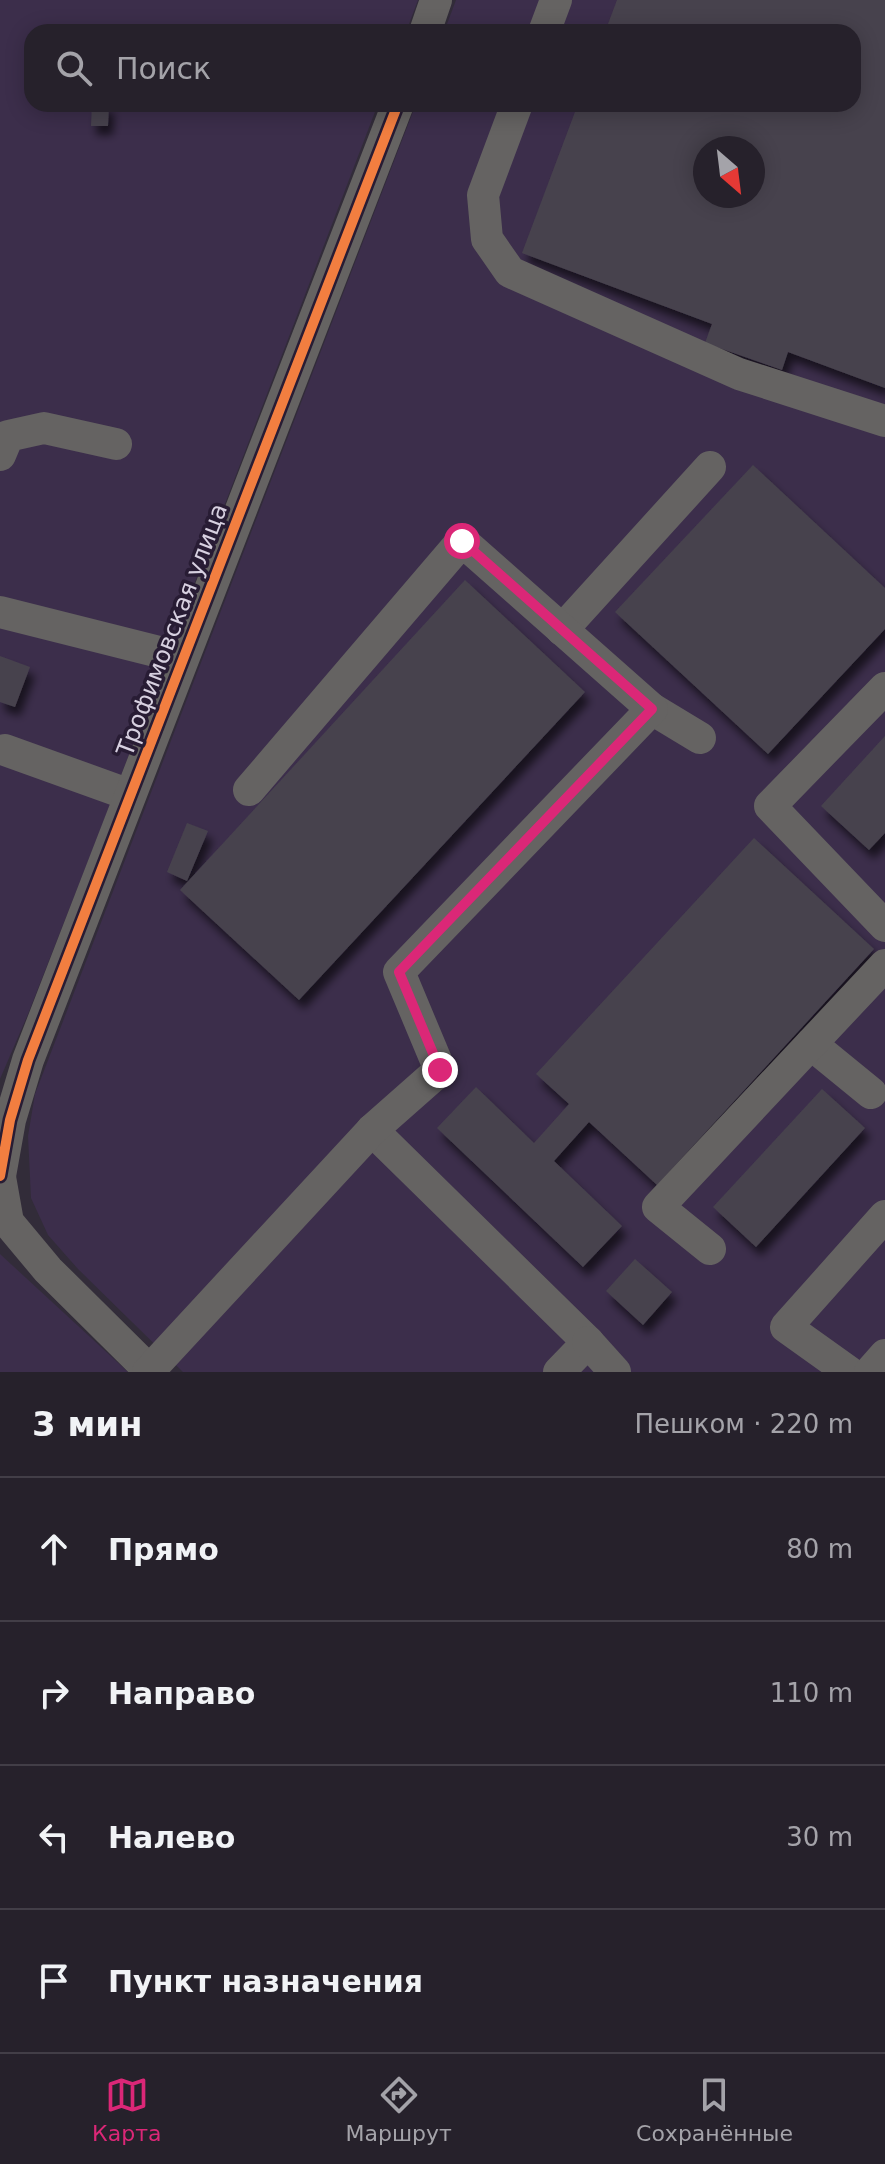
<!DOCTYPE html>
<html lang="ru">
<meta charset="utf-8">
<style>
:root{--surface:#26212b;--page:#322e37;--text:#f1f3f6;--muted:#a4a3a9;--line:#423e47;--accent:#db2777}
body{margin:0;font-family:"DejaVu Sans",sans-serif;background:var(--page);color:var(--text)}
.compass{position:absolute;left:693px;top:136px;width:72px;height:72px;border-radius:50%;background:var(--surface);box-shadow:0 4px 20px #0003;rotate:152deg}
.stop{position:absolute;width:24px;height:24px;margin:-18px;border:6px solid #db2777;border-radius:50%;background:#fff}
.stop.end{background:#db2777;border-color:#fff;box-shadow:0 2px 8px #0008}
.list{margin:0;padding:0;list-style:none}
h2{display:flex;justify-content:space-between;align-items:center;height:104px;margin:0;padding:0 32px;font-size:34px}
h2 small{font-size:26px;font-weight:400;color:var(--muted)}
.list li{display:grid;grid-template-columns:52px 1fr auto;gap:24px;align-items:center;box-sizing:border-box;height:144px;padding:0 32px;border-top:2px solid var(--line)}
.list b{display:block;font-size:30px;white-space:nowrap}
.list em{font-size:26px;font-style:normal;color:var(--muted)}
.icon{flex:none;width:44px;height:44px;fill:none;stroke:currentColor;stroke-width:2;stroke-linecap:round;stroke-linejoin:round}
.map{position:relative;flex:none;width:885px;height:1372px;overflow:hidden}
.search{position:absolute;background:var(--surface);box-shadow:0 4px 20px #0003;left:24px;right:24px;top:24px;height:88px;display:flex;align-items:center;gap:20px;box-sizing:border-box;padding:0 28px;border-radius:24px;color:var(--muted);font-size:30px}
.sheet{height:680px;background:var(--surface)}
nav{display:flex;justify-content:space-around;align-items:center;box-sizing:border-box;height:112px;border-top:2px solid var(--line);background:var(--surface);font-size:22px;color:var(--muted)}
nav a{display:grid;justify-items:center;gap:4px}
nav .on{color:var(--accent)}
.map>svg:first-child{display:block}
.built{fill:#3c2e4b;fill-rule:evenodd}
.building{fill:#47424d;fill-rule:evenodd;filter:url(#shadow)}
.lines{fill:none;stroke-linecap:round;stroke-linejoin:round}
.minor{stroke:#656362;stroke-width:32}
.cycleway-casing{stroke:#281c34;stroke-width:15}
.cycleway{stroke:#f27e40;stroke-width:10}
.route{stroke:#db2777;stroke-width:10}
.labels{text-anchor:middle;dominant-baseline:central;stroke-width:7;stroke-linejoin:round;paint-order:stroke}
.street-label{font-size:24px;fill:#d7d0e0;stroke:#281c34}
</style>
<div class="map">
<svg width="885" height="1372" viewBox="0 0 885 1372">
<defs>
<filter id="shadow"><feDropShadow dx="5" dy="9" stdDeviation="4" flood-color="#0009"/></filter>
</defs>
<rect width="100%" height="100%" fill="#322c39"/>
<!-- built -->
<g class="built">
<path d="M 0,0 L 418,0 L 406,32 L 32,32 L 32,104 L 378,104 L 96,841 L 28,1014 L 0,1079 Z"/>
<path d="M 456,0 L 885,0 L 885,1372 L 183,1372 L 78,1269 L 48,1235 L 31,1198 L 28,1136 L 35,1094 L 416,104 L 853,104 L 853,32 L 444,32 ZM 705,148 L 753,148 L 753,196 L 705,196 Z"/>
<path d="M 0,1254 L 128,1372 L 0,1372 Z"/>
</g>
<!-- building -->
<g class="building">
<path d="M 617,0 L 885,0 L 885,388 L 788,352 L 782,370 L 705,343 L 712,324 L 522,253 L 578,104 L 853,104 L 853,32 L 605,32 ZM 705,148 L 753,148 L 753,196 L 705,196 Z"/>
<path d="M 92,104 L 109,104 L 108,126 L 91,126 Z"/>
<path d="M 753,465 L 885,588 L 885,629 L 768,754 L 615,612 Z"/>
<path d="M 465,580 L 585,692 L 299,1000 L 180,890 Z"/>
<path d="M 0,656 L 30,667 L 15,707 L 0,702 Z"/>
<path d="M 885,736 L 885,833 L 869,850 L 821,806 Z"/>
<path d="M 187,823 L 208,831 L 187,881 L 167,872 Z"/>
<path d="M 754,838 L 874,949 L 657,1185 L 589,1122 L 554,1161 L 622,1226 L 583,1267 L 437,1128 L 476,1087 L 534,1143 L 569,1104 L 536,1074 Z"/>
<path d="M 822,1089 L 865,1128 L 756,1247 L 713,1207 Z"/>
<path d="M 635,1259 L 672,1292 L 643,1325 L 606,1291 Z"/>
</g>
<g class="lines">
<!-- minor -->
<g class="minor">
<path d="M 425,32 L 436,0"/>
<path d="M 544,32 L 556,0"/>
<path d="M 517,104 L 483,195 L 487,239 L 510,272 L 739,374 L 885,421"/>
<path d="M 0,455 L 8,436 L 44,428 L 116,444"/>
<path d="M 0,612 L 183,658"/>
<path d="M 562,630 L 710,467"/>
<path d="M 885,688 L 770,806 L 885,926"/>
<path d="M 652,709 L 700,738"/>
<path d="M 5,750 L 130,795"/>
<path d="M 811,1044 L 871,1093"/>
<path d="M 372,1130 L 588,1342 L 559,1372"/>
<path d="M 0,1176 L 10,1120 L 28,1060 L 398,104"/>
<path d="M 0,1177 L 8,1222 L 48,1270 L 151,1372"/>
<path d="M 710,1249 L 658,1207 L 885,965"/>
<path d="M 588,1342 L 615,1372"/>
<path d="M 148,1372 L 372,1130 L 440,1070 L 399,972 L 652,709 L 462,541 L 249,790"/>
<path d="M 849,1372 L 786,1327 L 885,1216"/>
<path d="M 870,1372 L 885,1355"/>
</g>
<defs>
<path id="cycleway" d="M 0,1176 L 10,1120 L 28,1060 L 398,104"/>
</defs>
<!-- cycleway casing -->
<use href="#cycleway" class="cycleway-casing"/>
<!-- cycleway -->
<use href="#cycleway" class="cycleway"/>
</g>
<g class="lines">
<!-- route -->
<path class="route" d="M 440,1070 L 399,972 L 652,709 L 462,541"/>
</g>
<g class="labels">
<!-- street labels -->
<g class="street-label">
<text transform="translate(172 630) rotate(-69)">Трофимовская улица</text>
</g>
</g>
</svg>
<svg class="compass" viewBox="-18 -18 36 36"><path d="M0-13l5 13h-10z" fill="#e53935"/><path d="M0 13l5-13h-10z" fill="#a4a3a9"/></svg>
<div class="stop" style="left:462px;top:541px"></div>
<div class="stop end" style="left:440px;top:1070px"></div>
<div class="search"><svg class="icon" aria-label="search" viewBox="0 0 24 24"><circle cx="10" cy="10" r="6"/><path d="M15 15l6 6"/></svg>Поиск</div>
</div>
<section class="sheet">
<h2>3 мин<small>Пешком · 220 m</small></h2>
<ul class="list">
<li><svg class="icon" aria-label="ahead" viewBox="0 0 24 24"><path d="M12 20V5M6 11l6-6 6 6"/></svg><div><b>Прямо</b></div><em>80 m</em></li>
<li><svg class="icon" aria-label="right" viewBox="0 0 24 24"><path d="M7 20v-9h11M14 6l5 5-5 5"/></svg><div><b>Направо</b></div><em>110 m</em></li>
<li><svg class="icon" aria-label="left" viewBox="0 0 24 24"><path d="M17 20v-9H6M10 6l-5 5 5 5"/></svg><div><b>Налево</b></div><em>30 m</em></li>
<li><svg class="icon" aria-label="arrive" viewBox="0 0 24 24"><path d="M6 21V4h12l-3 4 3 4H6"/></svg><div><b>Пункт назначения</b></div></li>
</ul>
</section>
<nav>
<a class="on"><svg class="icon" aria-label="map" viewBox="0 0 24 24"><path d="M3 6l6-2 6 2 6-2v14l-6 2-6-2-6 2zM9 4v14M15 6v14"/></svg>Карта</a>
<a><svg class="icon" aria-label="directions" viewBox="0 0 24 24"><path d="M12 3l9 9-9 9-9-9zM9 14v-3h6M13 9l2 2-2 2"/></svg>Маршрут</a>
<a><svg class="icon" aria-label="saved" viewBox="0 0 24 24"><path d="M7 4h10v16l-5-4-5 4z"/></svg>Сохранённые</a>
</nav>
